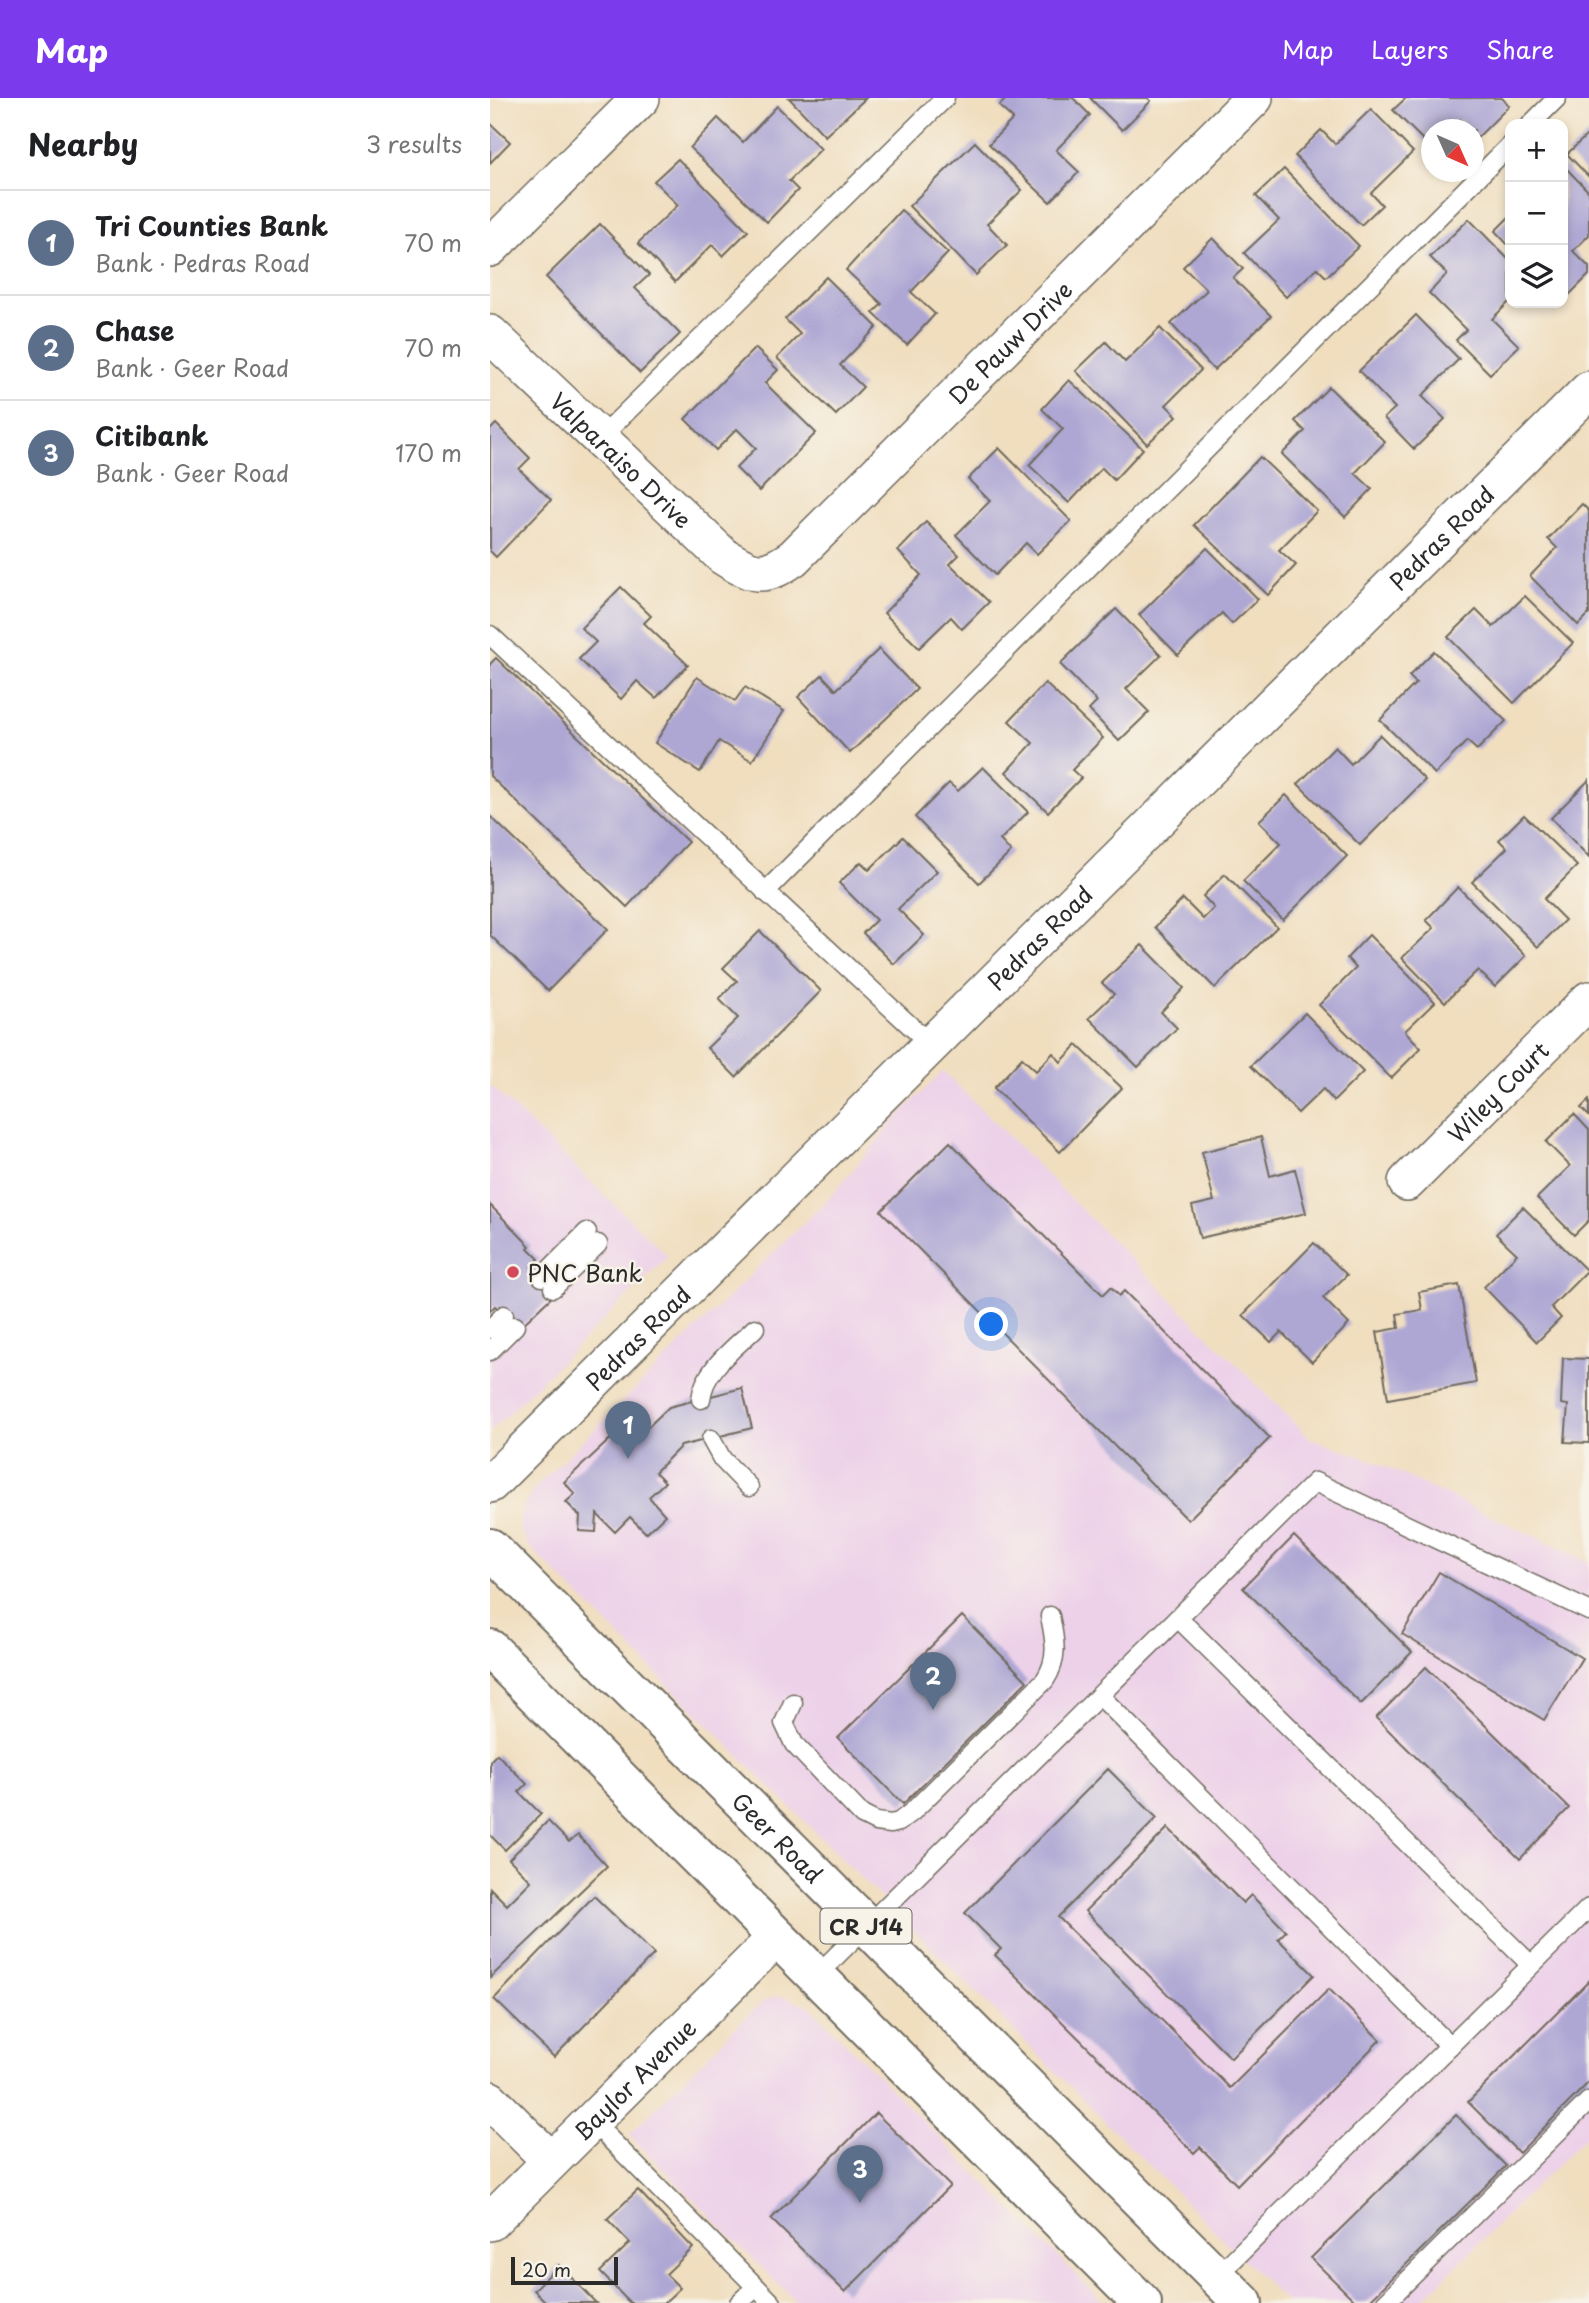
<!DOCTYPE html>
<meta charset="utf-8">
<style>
:root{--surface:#fff;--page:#f2f2f2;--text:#202124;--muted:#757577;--line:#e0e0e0;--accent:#7c3aed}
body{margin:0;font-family:"Playpen Sans",sans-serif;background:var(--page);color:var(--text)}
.controls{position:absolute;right:21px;top:21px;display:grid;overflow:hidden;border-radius:14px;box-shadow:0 4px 10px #0003}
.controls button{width:63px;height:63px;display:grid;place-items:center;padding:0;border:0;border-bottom:2px solid var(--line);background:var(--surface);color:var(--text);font:35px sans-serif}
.compass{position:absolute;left:931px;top:21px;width:63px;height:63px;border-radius:50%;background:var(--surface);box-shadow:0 4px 10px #0003;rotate:135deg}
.scale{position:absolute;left:21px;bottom:18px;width:107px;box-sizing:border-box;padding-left:7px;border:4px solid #2b2b2b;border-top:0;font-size:19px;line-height:24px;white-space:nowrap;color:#2b2b2b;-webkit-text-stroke:5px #f7f3e8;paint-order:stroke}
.you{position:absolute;left:502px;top:1227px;width:24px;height:24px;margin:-18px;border:5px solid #fff;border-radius:50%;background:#1a73e8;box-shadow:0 0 0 10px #1a73e833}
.badge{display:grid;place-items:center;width:46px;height:46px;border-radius:50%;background:var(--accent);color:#fff;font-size:23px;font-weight:700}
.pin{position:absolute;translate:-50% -58px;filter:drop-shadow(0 2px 4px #0008)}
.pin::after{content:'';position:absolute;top:37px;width:24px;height:21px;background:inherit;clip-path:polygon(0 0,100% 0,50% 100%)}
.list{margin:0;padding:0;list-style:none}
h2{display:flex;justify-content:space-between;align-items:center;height:91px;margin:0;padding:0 28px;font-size:30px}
h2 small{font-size:23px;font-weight:400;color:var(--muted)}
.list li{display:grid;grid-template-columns:46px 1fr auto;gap:21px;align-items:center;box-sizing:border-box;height:105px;padding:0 28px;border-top:2px solid var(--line)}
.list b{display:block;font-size:26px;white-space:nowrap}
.list p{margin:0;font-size:23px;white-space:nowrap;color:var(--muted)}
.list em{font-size:23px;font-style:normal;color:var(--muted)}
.icon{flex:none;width:38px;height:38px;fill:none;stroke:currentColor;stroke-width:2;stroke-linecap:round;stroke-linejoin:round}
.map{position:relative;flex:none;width:1099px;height:2205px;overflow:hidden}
header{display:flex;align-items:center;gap:42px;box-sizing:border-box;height:98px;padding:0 35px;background:var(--accent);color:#fff}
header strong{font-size:33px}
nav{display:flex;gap:38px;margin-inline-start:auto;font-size:24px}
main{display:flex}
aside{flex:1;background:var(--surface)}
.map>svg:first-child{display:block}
.built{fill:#edd1e9}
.building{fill:#aea7d4}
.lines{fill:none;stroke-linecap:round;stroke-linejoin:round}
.service-casing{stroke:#706a5f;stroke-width:21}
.minor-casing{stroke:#706a5f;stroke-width:40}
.primary-casing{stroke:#706a5f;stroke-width:42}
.service{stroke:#fff;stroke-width:18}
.minor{stroke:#fff;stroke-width:37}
.primary{stroke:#fff;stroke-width:38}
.poi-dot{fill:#d1495b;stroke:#f7f3e8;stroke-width:2.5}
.labels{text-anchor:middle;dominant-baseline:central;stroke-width:5;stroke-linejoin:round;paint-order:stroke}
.shield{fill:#f7f3e8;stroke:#686764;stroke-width:2}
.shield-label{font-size:21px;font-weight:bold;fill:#2b2b2b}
.street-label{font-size:23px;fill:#2b2b2b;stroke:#f7f3e8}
.poi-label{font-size:23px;fill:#2b2b2b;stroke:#f7f3e8;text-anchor:start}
</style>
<header>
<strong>Map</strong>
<nav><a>Map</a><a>Layers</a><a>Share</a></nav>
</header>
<main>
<aside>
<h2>Nearby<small>3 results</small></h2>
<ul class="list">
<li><span class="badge" style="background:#5c6f8a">1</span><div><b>Tri Counties Bank</b><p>Bank · Pedras Road</p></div><em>70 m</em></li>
<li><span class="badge" style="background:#5c6f8a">2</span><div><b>Chase</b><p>Bank · Geer Road</p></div><em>70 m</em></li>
<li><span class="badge" style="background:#5c6f8a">3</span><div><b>Citibank</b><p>Bank · Geer Road</p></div><em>170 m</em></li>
</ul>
</aside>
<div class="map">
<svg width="1099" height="2205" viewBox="0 0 1099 2205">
<rect width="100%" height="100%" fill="#f7f3e8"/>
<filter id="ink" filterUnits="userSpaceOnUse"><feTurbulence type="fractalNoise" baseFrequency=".0143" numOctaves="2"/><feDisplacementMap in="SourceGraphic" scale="14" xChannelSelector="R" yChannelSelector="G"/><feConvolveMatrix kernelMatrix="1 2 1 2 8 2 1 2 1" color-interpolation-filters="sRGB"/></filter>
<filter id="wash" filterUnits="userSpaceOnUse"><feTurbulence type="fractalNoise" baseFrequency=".00686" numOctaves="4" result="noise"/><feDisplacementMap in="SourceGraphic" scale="28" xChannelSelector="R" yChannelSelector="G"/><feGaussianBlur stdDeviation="1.57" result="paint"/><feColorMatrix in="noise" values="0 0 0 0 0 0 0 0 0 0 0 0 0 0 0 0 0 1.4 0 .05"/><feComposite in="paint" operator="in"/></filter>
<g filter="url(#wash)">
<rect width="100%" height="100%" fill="#f0debf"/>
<!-- built -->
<g class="built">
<path d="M 453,973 L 820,1340 L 881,1362 L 1099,1464 L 1099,2035 L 929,2205 L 797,2205 L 38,1447 L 30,1431 L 30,1417 L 34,1407 L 44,1391 L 342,1097 L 404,1023 Z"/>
<path d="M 0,987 L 178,1158 L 0,1334 Z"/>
<path d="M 290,1898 L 318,1907 L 614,2205 L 307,2205 L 139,2037 L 264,1911 L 276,1902 Z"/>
</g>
<g id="blocks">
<!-- building -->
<g class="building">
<path d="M 299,0 L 376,0 L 335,38 Z"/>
<path d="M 517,0 L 583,0 L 600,17 L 566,52 L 589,74 L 560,104 L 499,46 L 523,21 L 509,8 Z"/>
<path d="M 600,0 L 658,0 L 661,3 L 632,32 Z"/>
<path d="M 916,0 L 1012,0 L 1019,8 L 987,40 L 984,37 L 984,32 L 978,32 L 970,22 L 960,32 L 942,32 L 942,51 L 903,12 Z"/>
<path d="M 287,8 L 331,51 L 299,83 L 308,92 L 277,124 L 200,50 L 228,20 L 253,44 Z"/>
<path d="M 881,11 L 923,54 L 881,95 L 892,107 L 871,127 L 805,58 L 831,32 L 845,46 Z"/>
<path d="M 0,25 L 20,44 L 0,65 Z"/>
<path d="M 1099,35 L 1099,79 L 1077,56 Z"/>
<path d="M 485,44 L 532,92 L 497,126 L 517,147 L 486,177 L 419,108 Z"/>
<path d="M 188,61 L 258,133 L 233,158 L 222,147 L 185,184 L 148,145 L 188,107 L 164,83 Z"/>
<path d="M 1073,67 L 1099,94 L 1099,137 L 1083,153 L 1099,169 L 1099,177 L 1073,203 Z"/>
<path d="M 794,71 L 869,148 L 836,179 L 827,170 L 796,199 L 754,155 L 789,122 L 766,98 Z"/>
<path d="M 411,112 L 458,155 L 421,194 L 445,216 L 417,247 L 383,215 L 392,206 L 356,172 Z"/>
<path d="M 1020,118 L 1020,149 L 1005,133 Z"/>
<path d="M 979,121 L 1020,163 L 1020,203 L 1002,221 L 1029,248 L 1000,276 L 966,242 L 976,232 L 939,195 L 957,176 L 940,159 Z"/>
<path d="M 110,126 L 159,177 L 145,190 L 190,236 L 150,275 L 56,179 Z"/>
<path d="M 723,140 L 753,171 L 743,180 L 781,218 L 724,272 L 681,226 L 717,192 L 693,169 Z"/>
<path d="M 336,179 L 387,229 L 350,267 L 373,289 L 346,317 L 287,260 L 310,236 L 295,221 Z"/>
<path d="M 926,217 L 969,261 L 932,298 L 955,321 L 924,351 L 894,320 L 905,310 L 869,273 Z"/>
<path d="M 670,230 L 711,272 L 676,307 L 687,318 L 657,346 L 586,273 L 616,244 L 635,264 Z"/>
<path d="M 265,250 L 288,272 L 275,285 L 326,335 L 269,393 L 246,370 L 266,350 L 247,331 L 226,352 L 195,321 Z"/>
<path d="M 579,282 L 653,351 L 624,382 L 612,370 L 579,405 L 539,367 L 573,331 L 552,311 Z"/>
<path d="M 839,289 L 895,344 L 865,375 L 882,391 L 855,419 L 792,356 L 815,333 L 805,323 Z"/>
<path d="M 6,326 L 40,360 L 29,371 L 61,402 L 6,459 L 0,453 L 0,332 Z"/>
<path d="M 509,350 L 581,423 L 547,456 L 536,445 L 505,477 L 466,437 L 500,403 L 478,381 Z"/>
<path d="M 770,359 L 827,413 L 789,452 L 806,467 L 778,497 L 704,427 Z"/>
<path d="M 1092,406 L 1099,413 L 1099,516 L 1088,527 L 1040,478 L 1067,450 L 1058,441 Z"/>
<path d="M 436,424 L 469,457 L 460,466 L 499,504 L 472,531 L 461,519 L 429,550 L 394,515 L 431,477 L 408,453 Z"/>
<path d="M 717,450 L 768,501 L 742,526 L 732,515 L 688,557 L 649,517 Z"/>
<path d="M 131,489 L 161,518 L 154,525 L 198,567 L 166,600 L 147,583 L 131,601 L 89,561 L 106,544 L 91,530 Z"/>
<path d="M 1035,498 L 1083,545 L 1024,605 L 958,539 L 986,512 L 1003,529 Z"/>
<path d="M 626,511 L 671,557 L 636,591 L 659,614 L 629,643 L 599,612 L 607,604 L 570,566 Z"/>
<path d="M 389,551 L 427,591 L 360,655 L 308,599 L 332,577 L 346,592 Z"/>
<path d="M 944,553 L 1016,623 L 987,652 L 977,643 L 945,676 L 890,622 L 926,585 L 919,578 Z"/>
<path d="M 6,560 L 198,744 L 137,809 L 0,678 L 0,566 Z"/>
<path d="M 207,579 L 245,603 L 255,589 L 294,613 L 262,663 L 229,643 L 210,674 L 165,645 Z"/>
<path d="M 555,585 L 613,640 L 582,672 L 591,680 L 558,714 L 516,674 L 543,645 L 519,623 Z"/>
<path d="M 890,637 L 935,682 L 870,747 L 808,686 L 845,649 L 861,666 Z"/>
<path d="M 493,669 L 538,714 L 510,742 L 521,754 L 489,785 L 425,719 L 459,685 L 468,693 Z"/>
<path d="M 1099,682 L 1099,759 L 1061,720 Z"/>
<path d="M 796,697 L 857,758 L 793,822 L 753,783 L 791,745 L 769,723 Z"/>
<path d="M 1034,717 L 1087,768 L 1054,801 L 1075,822 L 1048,849 L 982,784 L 1017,750 L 1009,742 Z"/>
<path d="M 0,718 L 118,831 L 58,893 L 0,837 Z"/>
<path d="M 413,739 L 447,773 L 408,811 L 434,837 L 404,866 L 373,835 L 386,822 L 349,785 L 371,764 L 379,772 Z"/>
<path d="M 735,776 L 787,829 L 725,890 L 665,829 L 693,801 L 713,821 L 724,810 L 713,798 Z"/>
<path d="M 968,789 L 1036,858 L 1005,889 L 988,872 L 955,904 L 912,860 L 944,830 L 936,822 Z"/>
<path d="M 270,833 L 331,893 L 246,979 L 217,950 L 248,920 L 229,901 L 247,883 L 233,870 Z"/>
<path d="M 879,837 L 945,904 L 915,933 L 931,950 L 901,980 L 829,907 L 866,870 L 857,860 Z"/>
<path d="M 652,847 L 694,890 L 671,914 L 687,930 L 648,969 L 599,920 L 624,896 L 612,885 Z"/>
<path d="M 815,915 L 873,974 L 844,1003 L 833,991 L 808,1015 L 761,968 Z"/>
<path d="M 587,947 L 632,990 L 570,1054 L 504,990 L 532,960 L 546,973 L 563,955 L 571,964 Z"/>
<path d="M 1099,1002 L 1099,1018 L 1091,1010 Z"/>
<path d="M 1084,1016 L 1099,1032 L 1099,1122 L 1084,1137 L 1047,1100 L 1080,1068 L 1056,1044 Z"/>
<path d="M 771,1039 L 780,1078 L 805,1071 L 816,1115 L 710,1140 L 702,1108 L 724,1103 L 712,1054 Z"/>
<path d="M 460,1044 L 613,1197 L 621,1189 L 629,1198 L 634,1193 L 780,1340 L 698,1422 L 391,1113 Z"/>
<path d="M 0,1107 L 40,1148 L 38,1150 L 49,1161 L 41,1169 L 67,1194 L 28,1231 L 5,1208 L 0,1213 Z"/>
<path d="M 1033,1109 L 1097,1173 L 1061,1209 L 1071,1220 L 1047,1244 L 994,1189 L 1027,1156 L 1006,1136 Z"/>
<path d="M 824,1145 L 857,1177 L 833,1200 L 859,1226 L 822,1264 L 791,1234 L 781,1244 L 753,1217 Z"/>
<path d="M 969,1187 L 986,1285 L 898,1301 L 887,1234 L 909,1230 L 907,1216 L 932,1212 L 929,1194 Z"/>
<path d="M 1073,1260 L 1099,1261 L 1099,1345 L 1075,1344 L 1078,1307 L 1071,1306 Z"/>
<path d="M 252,1290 L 262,1330 L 191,1348 L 165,1374 L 175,1384 L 159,1399 L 175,1417 L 156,1435 L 140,1419 L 125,1434 L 107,1416 L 106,1434 L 89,1433 L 90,1418 L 76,1404 L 85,1396 L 74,1384 L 127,1335 L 139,1347 L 179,1309 Z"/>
<path d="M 804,1438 L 922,1554 L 871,1606 L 753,1490 Z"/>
<path d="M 949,1474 L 1092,1560 L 1054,1622 L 912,1536 Z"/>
<path d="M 472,1518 L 537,1583 L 413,1706 L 348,1640 Z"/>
<path d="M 936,1569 L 1079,1710 L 1030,1761 L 886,1620 Z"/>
<path d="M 7,1656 L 37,1686 L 29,1694 L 51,1716 L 15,1752 L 0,1737 L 0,1663 Z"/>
<path d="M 618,1671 L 667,1720 L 568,1819 L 740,1990 L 839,1891 L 890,1942 L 747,2087 L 710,2049 L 704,2055 L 505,1857 L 511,1851 L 475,1815 Z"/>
<path d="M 58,1723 L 79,1744 L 88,1737 L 117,1768 L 0,1880 L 0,1790 L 17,1807 L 41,1783 L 19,1761 Z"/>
<path d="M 678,1730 L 753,1805 L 761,1797 L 796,1833 L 788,1841 L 824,1877 L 741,1960 L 595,1813 Z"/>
<path d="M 104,1798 L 164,1856 L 64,1959 L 4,1901 Z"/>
<path d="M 1099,1883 L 1099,1984 L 1029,2055 L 978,2004 Z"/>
<path d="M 386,2015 L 460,2088 L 355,2194 L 281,2121 Z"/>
<path d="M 966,2017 L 1016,2068 L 877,2205 L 867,2205 L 821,2160 Z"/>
<path d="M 148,2092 L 203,2150 L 176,2176 L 190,2190 L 174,2205 L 140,2205 L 110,2174 L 140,2145 L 117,2121 Z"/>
<path d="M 69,2167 L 106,2205 L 57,2205 L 44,2192 Z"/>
</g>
</g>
</g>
<g filter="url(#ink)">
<use href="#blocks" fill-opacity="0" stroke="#706a5f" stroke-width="2"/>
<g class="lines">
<defs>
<g id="service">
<path d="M 1041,26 L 1067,0"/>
<path d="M 109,341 L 455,0"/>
<path d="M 0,537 L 441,947"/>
<path d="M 275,794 L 1020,47"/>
<path d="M 52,1179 L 97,1134"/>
<path d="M 63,1190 L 108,1146"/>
<path d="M 0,1231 L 14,1217"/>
<path d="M 0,1253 L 25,1228"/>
<path d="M 211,1301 C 214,1271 245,1250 265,1230"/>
<path d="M 221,1341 L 232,1361 L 259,1389"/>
<path d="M 688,1520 L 1041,1867"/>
<path d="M 610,1598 L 960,1948"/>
<path d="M 303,1605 L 294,1625 L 304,1646 L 372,1717 L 386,1724 L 401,1726 L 409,1724 L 422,1714 L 555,1582 C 569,1561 565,1542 560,1518"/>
<path d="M 326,1878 L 825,1384 L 1099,1513"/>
<path d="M 102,2023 L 282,2205"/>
<path d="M 726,2179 L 1099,1810"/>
<path d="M 249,2205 L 266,2189"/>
<path d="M 895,2205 L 1099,2003"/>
</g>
<g id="minor">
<path d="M 0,150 L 151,0"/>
<path id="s1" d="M 0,236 L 233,458 C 263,477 273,481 303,460 L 764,0"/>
<path id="s2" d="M 917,1084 L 1099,902"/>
<path id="s3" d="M 0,1386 L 1099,292"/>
<path d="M 0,2002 L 61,2063"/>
<path id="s4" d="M 0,2124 L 287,1839"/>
</g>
<g id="primary">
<path id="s5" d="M 0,1450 L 753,2205"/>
<path d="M 0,1551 L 652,2205"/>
</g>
</defs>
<!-- service casing -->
<use href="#service" class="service-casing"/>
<!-- minor casing -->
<use href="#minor" class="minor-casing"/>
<!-- primary casing -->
<use href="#primary" class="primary-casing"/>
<!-- service -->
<use href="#service" class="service"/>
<!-- minor -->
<use href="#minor" class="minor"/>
<!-- primary -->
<use href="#primary" class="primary"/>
</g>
</g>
<!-- markers -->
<circle class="poi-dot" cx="23" cy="1174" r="7"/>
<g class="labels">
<!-- shield labels -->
<rect class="shield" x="330.5" y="1810.5" width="91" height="35" rx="5"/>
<g class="shield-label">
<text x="376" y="1828">CR J14</text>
</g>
<!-- street labels -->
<g class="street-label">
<text stroke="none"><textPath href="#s1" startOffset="705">De Pauw Drive</textPath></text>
<text stroke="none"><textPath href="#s1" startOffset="182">Valparaiso Drive</textPath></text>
<text stroke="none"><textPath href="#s3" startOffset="1342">Pedras Road</textPath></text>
<text stroke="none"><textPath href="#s3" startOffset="775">Pedras Road</textPath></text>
<text stroke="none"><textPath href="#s2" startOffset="128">Wiley Court</textPath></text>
<text stroke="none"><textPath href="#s3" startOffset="208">Pedras Road</textPath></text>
<text stroke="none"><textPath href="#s5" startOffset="408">Geer Road</textPath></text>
<text stroke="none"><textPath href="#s4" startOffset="203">Baylor Avenue</textPath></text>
</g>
<!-- poi labels -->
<g class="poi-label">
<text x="37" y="1174">PNC Bank</text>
</g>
</g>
</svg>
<div class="controls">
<button>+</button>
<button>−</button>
<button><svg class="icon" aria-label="layers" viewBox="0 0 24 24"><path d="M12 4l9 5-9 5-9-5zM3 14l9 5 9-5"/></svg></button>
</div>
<svg class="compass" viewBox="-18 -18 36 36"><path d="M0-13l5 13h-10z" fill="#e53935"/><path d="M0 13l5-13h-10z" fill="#757577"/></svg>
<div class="scale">20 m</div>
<div class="you"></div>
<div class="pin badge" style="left:138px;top:1361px;background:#5c6f8a">1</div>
<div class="pin badge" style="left:443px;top:1612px;background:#5c6f8a">2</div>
<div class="pin badge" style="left:370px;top:2105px;background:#5c6f8a">3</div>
</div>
</main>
